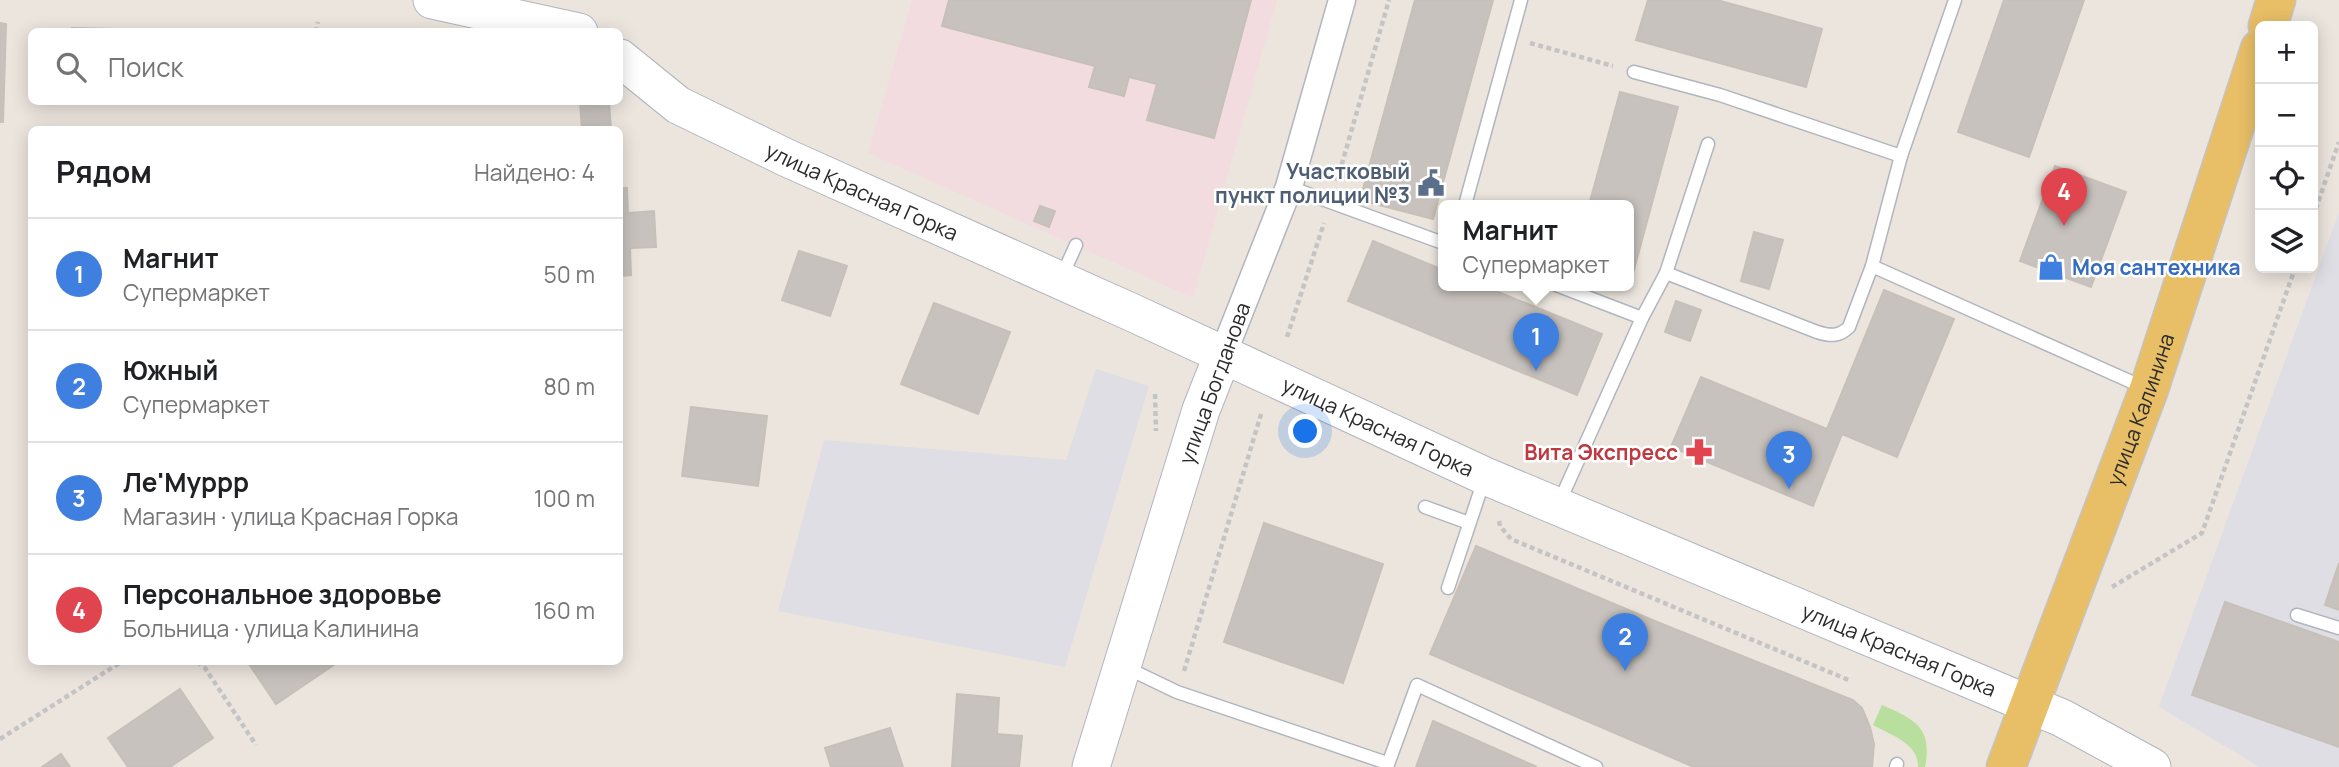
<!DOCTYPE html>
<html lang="ru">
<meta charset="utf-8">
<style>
:root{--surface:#fff;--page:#f2f2f2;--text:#202124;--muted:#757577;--line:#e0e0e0;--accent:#ea580c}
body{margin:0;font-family:Manrope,sans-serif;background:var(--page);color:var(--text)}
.controls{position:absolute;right:21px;top:21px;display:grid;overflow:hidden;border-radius:10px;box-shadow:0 4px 18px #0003}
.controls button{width:63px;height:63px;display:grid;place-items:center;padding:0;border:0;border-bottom:2px solid var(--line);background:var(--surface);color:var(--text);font:35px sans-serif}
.you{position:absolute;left:1306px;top:432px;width:24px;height:24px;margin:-18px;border:5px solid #fff;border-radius:50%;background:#1a73e8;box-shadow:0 0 0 10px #1a73e833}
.badge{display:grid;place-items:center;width:46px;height:46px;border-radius:50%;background:var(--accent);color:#fff;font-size:23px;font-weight:700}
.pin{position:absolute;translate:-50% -58px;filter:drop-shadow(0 2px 4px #0008)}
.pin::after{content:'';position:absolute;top:37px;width:24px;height:21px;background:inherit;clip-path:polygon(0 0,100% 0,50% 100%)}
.popup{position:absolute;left:1438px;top:200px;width:196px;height:91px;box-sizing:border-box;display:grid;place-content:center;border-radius:10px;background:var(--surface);filter:drop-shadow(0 2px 5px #0005);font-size:23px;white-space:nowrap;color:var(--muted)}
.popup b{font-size:26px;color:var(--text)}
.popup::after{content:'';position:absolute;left:50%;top:100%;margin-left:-14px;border:14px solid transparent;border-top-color:var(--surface)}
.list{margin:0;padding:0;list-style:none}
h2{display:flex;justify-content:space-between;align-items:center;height:91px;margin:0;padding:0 28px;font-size:30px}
h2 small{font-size:23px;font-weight:400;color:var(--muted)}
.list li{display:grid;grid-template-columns:46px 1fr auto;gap:21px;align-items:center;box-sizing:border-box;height:112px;padding:0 28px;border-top:2px solid var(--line)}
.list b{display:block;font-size:26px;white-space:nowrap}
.list p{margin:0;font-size:23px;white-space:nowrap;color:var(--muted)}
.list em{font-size:23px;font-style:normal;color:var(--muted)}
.icon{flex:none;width:38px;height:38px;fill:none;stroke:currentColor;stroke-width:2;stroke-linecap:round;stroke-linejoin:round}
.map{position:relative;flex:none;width:2339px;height:767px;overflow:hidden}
.search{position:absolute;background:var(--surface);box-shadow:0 4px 18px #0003;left:28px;top:28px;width:595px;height:77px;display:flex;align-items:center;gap:18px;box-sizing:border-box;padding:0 24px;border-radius:10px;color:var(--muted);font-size:26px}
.panel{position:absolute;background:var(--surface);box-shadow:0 4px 18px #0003;left:28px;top:126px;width:595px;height:539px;border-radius:10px}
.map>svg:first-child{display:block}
.industrial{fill:#dfdee5}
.medical{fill:#f2dcdf}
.green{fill:#b9df9e}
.building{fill:#c7c2bd;stroke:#c7c0b8;stroke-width:2}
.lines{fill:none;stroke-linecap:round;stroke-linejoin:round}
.lane-casing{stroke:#b1b5be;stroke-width:15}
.street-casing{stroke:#b1b5be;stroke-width:29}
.secondary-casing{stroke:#b1b5be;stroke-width:39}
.primary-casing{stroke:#c4c4c4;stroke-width:41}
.path{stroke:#c4c4c4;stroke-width:4.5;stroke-dasharray:5 3.5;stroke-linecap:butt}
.lane{stroke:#fff;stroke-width:12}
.street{stroke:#fff;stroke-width:26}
.secondary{stroke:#fff;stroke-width:37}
.primary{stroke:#e8bf67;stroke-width:38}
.labels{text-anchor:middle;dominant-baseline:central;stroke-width:5;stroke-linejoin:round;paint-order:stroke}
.service-label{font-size:21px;font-weight:bold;fill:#4e5e75;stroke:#fff;text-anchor:end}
.street-label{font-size:21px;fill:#2b2b2b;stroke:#fff}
.shop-label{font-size:21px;font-weight:bold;fill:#366cbe;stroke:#fff;text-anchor:start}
.health-label{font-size:21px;font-weight:bold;fill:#be3a42;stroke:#fff;text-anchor:end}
</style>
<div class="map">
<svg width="2339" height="767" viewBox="0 0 2339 767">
<rect width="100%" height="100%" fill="#ece5de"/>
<!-- industrial -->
<g class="industrial">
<path d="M 2339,212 L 2339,767 L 2260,767 L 2159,707 Z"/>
<path d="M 1096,369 L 1149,386 L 1065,667 L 778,611 L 824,440 L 1066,460 Z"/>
</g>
<!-- medical -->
<path class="medical" d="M 912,0 L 1277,0 L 1193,298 L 868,153 Z"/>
<!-- green -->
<path class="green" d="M 1882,705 C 1914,719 1933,727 1925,767 L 1918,767 C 1919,743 1890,735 1873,725 Z"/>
<!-- building -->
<g class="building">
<path d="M 949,0 L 1251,0 L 1214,138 L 1147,120 L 1157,84 L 1129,77 L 1124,96 L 1089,87 L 1095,66 L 942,26 Z"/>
<path d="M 1415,0 L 1493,0 L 1433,219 L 1360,200 Z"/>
<path d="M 1648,0 L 1717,0 L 1822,29 L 1806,87 L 1636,40 Z"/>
<path d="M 2004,0 L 2084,0 L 2029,157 L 1958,132 Z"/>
<path d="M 0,23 L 6,24 L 3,122 L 0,122 Z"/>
<path d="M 72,28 L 115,29 L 115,32 L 72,32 Z"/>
<path d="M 1620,92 L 1678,107 L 1632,277 L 1629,276 L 1629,205 L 1589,205 Z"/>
<path d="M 580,102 L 609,102 L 611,130 L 582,130 Z"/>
<path d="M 2055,166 L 2126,192 L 2091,287 L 2020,261 Z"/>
<path d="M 620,188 L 627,188 L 628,213 L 654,211 L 656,247 L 630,248 L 631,275 L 620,276 Z"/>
<path d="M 1040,206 L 1055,211 L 1049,227 L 1034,221 Z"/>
<path d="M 1754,232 L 1783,240 L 1769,289 L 1741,281 Z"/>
<path d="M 1373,241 L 1443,270 L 1443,285 L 1481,285 L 1602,334 L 1577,395 L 1348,301 Z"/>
<path d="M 799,251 L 847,266 L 830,316 L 782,300 Z"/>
<path d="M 1884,290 L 1954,319 L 1897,457 L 1842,434 L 1813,506 L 1671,447 L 1701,377 L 1827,429 Z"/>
<path d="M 1676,301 L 1701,310 L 1690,341 L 1665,332 Z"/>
<path d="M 934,303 L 1010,332 L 978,414 L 901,384 Z"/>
<path d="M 691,407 L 767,416 L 758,486 L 682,476 Z"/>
<path d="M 1264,523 L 1383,564 L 1343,683 L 1224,642 Z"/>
<path d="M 1476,546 L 1662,624 L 1853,700 L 1862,708 L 1870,727 L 1874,744 L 1872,767 L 1694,767 L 1430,654 Z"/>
<path d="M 2339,563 L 2339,610 L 2325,605 Z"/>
<path d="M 2225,602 L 2339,642 L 2339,747 L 2192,695 Z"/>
<path d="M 253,662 L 338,662 L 276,704 L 249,664 Z"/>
<path d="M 180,689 L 213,738 L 170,767 L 128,767 L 108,738 Z"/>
<path d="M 957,694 L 999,698 L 997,734 L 1022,736 L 1019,767 L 952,767 Z"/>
<path d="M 1433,721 L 1537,767 L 1416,767 Z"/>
<path d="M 890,728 L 903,767 L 831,767 L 825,748 Z"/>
<path d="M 61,754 L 70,767 L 42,767 Z"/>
</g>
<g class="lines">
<defs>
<g id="lane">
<path d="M 1634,72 L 1720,95 L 1901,156"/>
<path d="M 1289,187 L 1443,243"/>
<path d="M 1465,205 L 1521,0"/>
<path d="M 1872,266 L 1901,156 L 1955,0"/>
<path d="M 1666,273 L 1817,332 C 1830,336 1839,337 1849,327 L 1872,266 L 2145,388"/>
<path d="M 1062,276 L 1076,245"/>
<path d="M 1556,285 L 1642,318 L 1559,503"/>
<path d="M 1642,318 L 1666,273 L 1708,144"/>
<path d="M 1425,507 L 1469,523"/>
<path d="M 1448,588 L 1484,480"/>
<path d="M 2297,615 L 2339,628"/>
<path d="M 1125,667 L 1177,692 L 1387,763"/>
<path d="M 1387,767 L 1417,685 L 1596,767"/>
<path d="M 1896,767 L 1897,764"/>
</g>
<path id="street" d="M 1223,354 L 1289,187 L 1342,0"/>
<g id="secondary">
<path d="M 432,0 L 579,32"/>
<path id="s1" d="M 620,58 L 678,105 L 787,158 L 1131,312 L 1485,476 L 2062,718 L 2152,767"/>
<path d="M 1091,767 L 1201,410 L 1223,354"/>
</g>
<g id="primary">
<path d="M 2268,26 L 2276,0"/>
<path id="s2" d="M 2006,767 L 2149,389 L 2260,49"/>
</g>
</defs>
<!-- lane casing -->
<use href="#lane" class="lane-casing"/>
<!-- street casing -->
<use href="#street" class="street-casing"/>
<!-- secondary casing -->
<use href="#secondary" class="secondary-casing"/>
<!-- primary casing -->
<use href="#primary" class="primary-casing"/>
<!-- path -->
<g class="path">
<path d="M 316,32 L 318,22"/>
<path d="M 1530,43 L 1613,66"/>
<path d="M 1337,181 L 1389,0"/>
<path d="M 2313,217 L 2339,142"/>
<path d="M 1287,337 L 1324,223"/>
<path d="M 1155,394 L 1156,431"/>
<path d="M 1499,521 L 1500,526 L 1511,539 L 1851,681"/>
<path d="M 2112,587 L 2202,533 L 2295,268"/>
<path d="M 197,662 L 205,668 L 256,745"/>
<path d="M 1184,671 L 1262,411"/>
<path d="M 0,739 L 121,662"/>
</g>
<!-- lane -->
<use href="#lane" class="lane"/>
<!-- street -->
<use href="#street" class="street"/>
<!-- secondary -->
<use href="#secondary" class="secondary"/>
<!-- primary -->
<use href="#primary" class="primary"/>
</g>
<!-- icons -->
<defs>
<symbol id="civic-bare" viewBox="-9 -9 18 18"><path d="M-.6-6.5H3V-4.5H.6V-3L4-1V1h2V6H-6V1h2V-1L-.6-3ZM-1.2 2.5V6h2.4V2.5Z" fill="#5c6f8a" stroke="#fff" stroke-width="2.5" paint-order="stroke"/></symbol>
<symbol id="shop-bare" viewBox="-9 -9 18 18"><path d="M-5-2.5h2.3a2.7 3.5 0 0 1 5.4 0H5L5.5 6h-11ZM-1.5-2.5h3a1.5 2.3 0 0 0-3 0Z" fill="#3f7fe0" stroke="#fff" stroke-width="2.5" paint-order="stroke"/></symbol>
<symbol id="pharmacy-bare" viewBox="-9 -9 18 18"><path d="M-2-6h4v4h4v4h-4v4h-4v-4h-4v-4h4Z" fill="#e0444e" stroke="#fff" stroke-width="2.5" paint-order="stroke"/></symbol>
</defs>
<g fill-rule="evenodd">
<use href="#civic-bare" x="1412" y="164" width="38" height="38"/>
<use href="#shop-bare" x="2032" y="248" width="38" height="38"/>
<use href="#pharmacy-bare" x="1680" y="433" width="38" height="38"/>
</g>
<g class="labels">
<!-- service labels -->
<g class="service-label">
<text x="1410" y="171">Участковый<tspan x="1410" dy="24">пункт полиции №3</tspan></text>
</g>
<!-- street labels -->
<g class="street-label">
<text stroke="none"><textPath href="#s1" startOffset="278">улица Красная Горка</textPath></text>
<text transform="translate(1214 383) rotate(-70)">улица Богданова</text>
<text stroke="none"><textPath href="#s2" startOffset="382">улица Калинина</textPath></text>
<text stroke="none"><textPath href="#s1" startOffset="845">улица Красная Горка</textPath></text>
<text stroke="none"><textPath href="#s1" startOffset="1412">улица Красная Горка</textPath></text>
</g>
<!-- shop labels -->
<g class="shop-label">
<text x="2072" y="267">Моя сантехника</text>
</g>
<!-- health labels -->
<g class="health-label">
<text x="1678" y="452">Вита Экспресс</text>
</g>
</g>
</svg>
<div class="controls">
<button>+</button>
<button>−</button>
<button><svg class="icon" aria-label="locate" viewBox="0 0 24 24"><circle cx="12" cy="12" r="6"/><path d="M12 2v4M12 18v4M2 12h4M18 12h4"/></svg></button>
<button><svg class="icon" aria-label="layers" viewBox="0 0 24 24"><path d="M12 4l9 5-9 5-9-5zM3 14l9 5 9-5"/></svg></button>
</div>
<div class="you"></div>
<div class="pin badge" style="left:1536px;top:371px;background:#3f7fe0">1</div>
<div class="popup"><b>Магнит</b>Супермаркет</div>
<div class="pin badge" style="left:1625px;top:671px;background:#3f7fe0">2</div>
<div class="pin badge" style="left:1789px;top:489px;background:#3f7fe0">3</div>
<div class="pin badge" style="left:2064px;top:226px;background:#e0444e">4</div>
<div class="search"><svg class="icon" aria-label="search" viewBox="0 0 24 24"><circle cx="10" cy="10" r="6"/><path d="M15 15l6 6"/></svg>Поиск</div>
<section class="panel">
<h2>Рядом<small>Найдено: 4</small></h2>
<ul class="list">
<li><span class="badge" style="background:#3f7fe0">1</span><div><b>Магнит</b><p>Супермаркет</p></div><em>50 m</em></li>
<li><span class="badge" style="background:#3f7fe0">2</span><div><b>Южный</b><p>Супермаркет</p></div><em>80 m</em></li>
<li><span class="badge" style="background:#3f7fe0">3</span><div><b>Ле'Муррр</b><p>Магазин · улица Красная Горка</p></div><em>100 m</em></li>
<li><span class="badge" style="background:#e0444e">4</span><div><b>Персональное здоровье</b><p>Больница · улица Калинина</p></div><em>160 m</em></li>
</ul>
</section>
</div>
